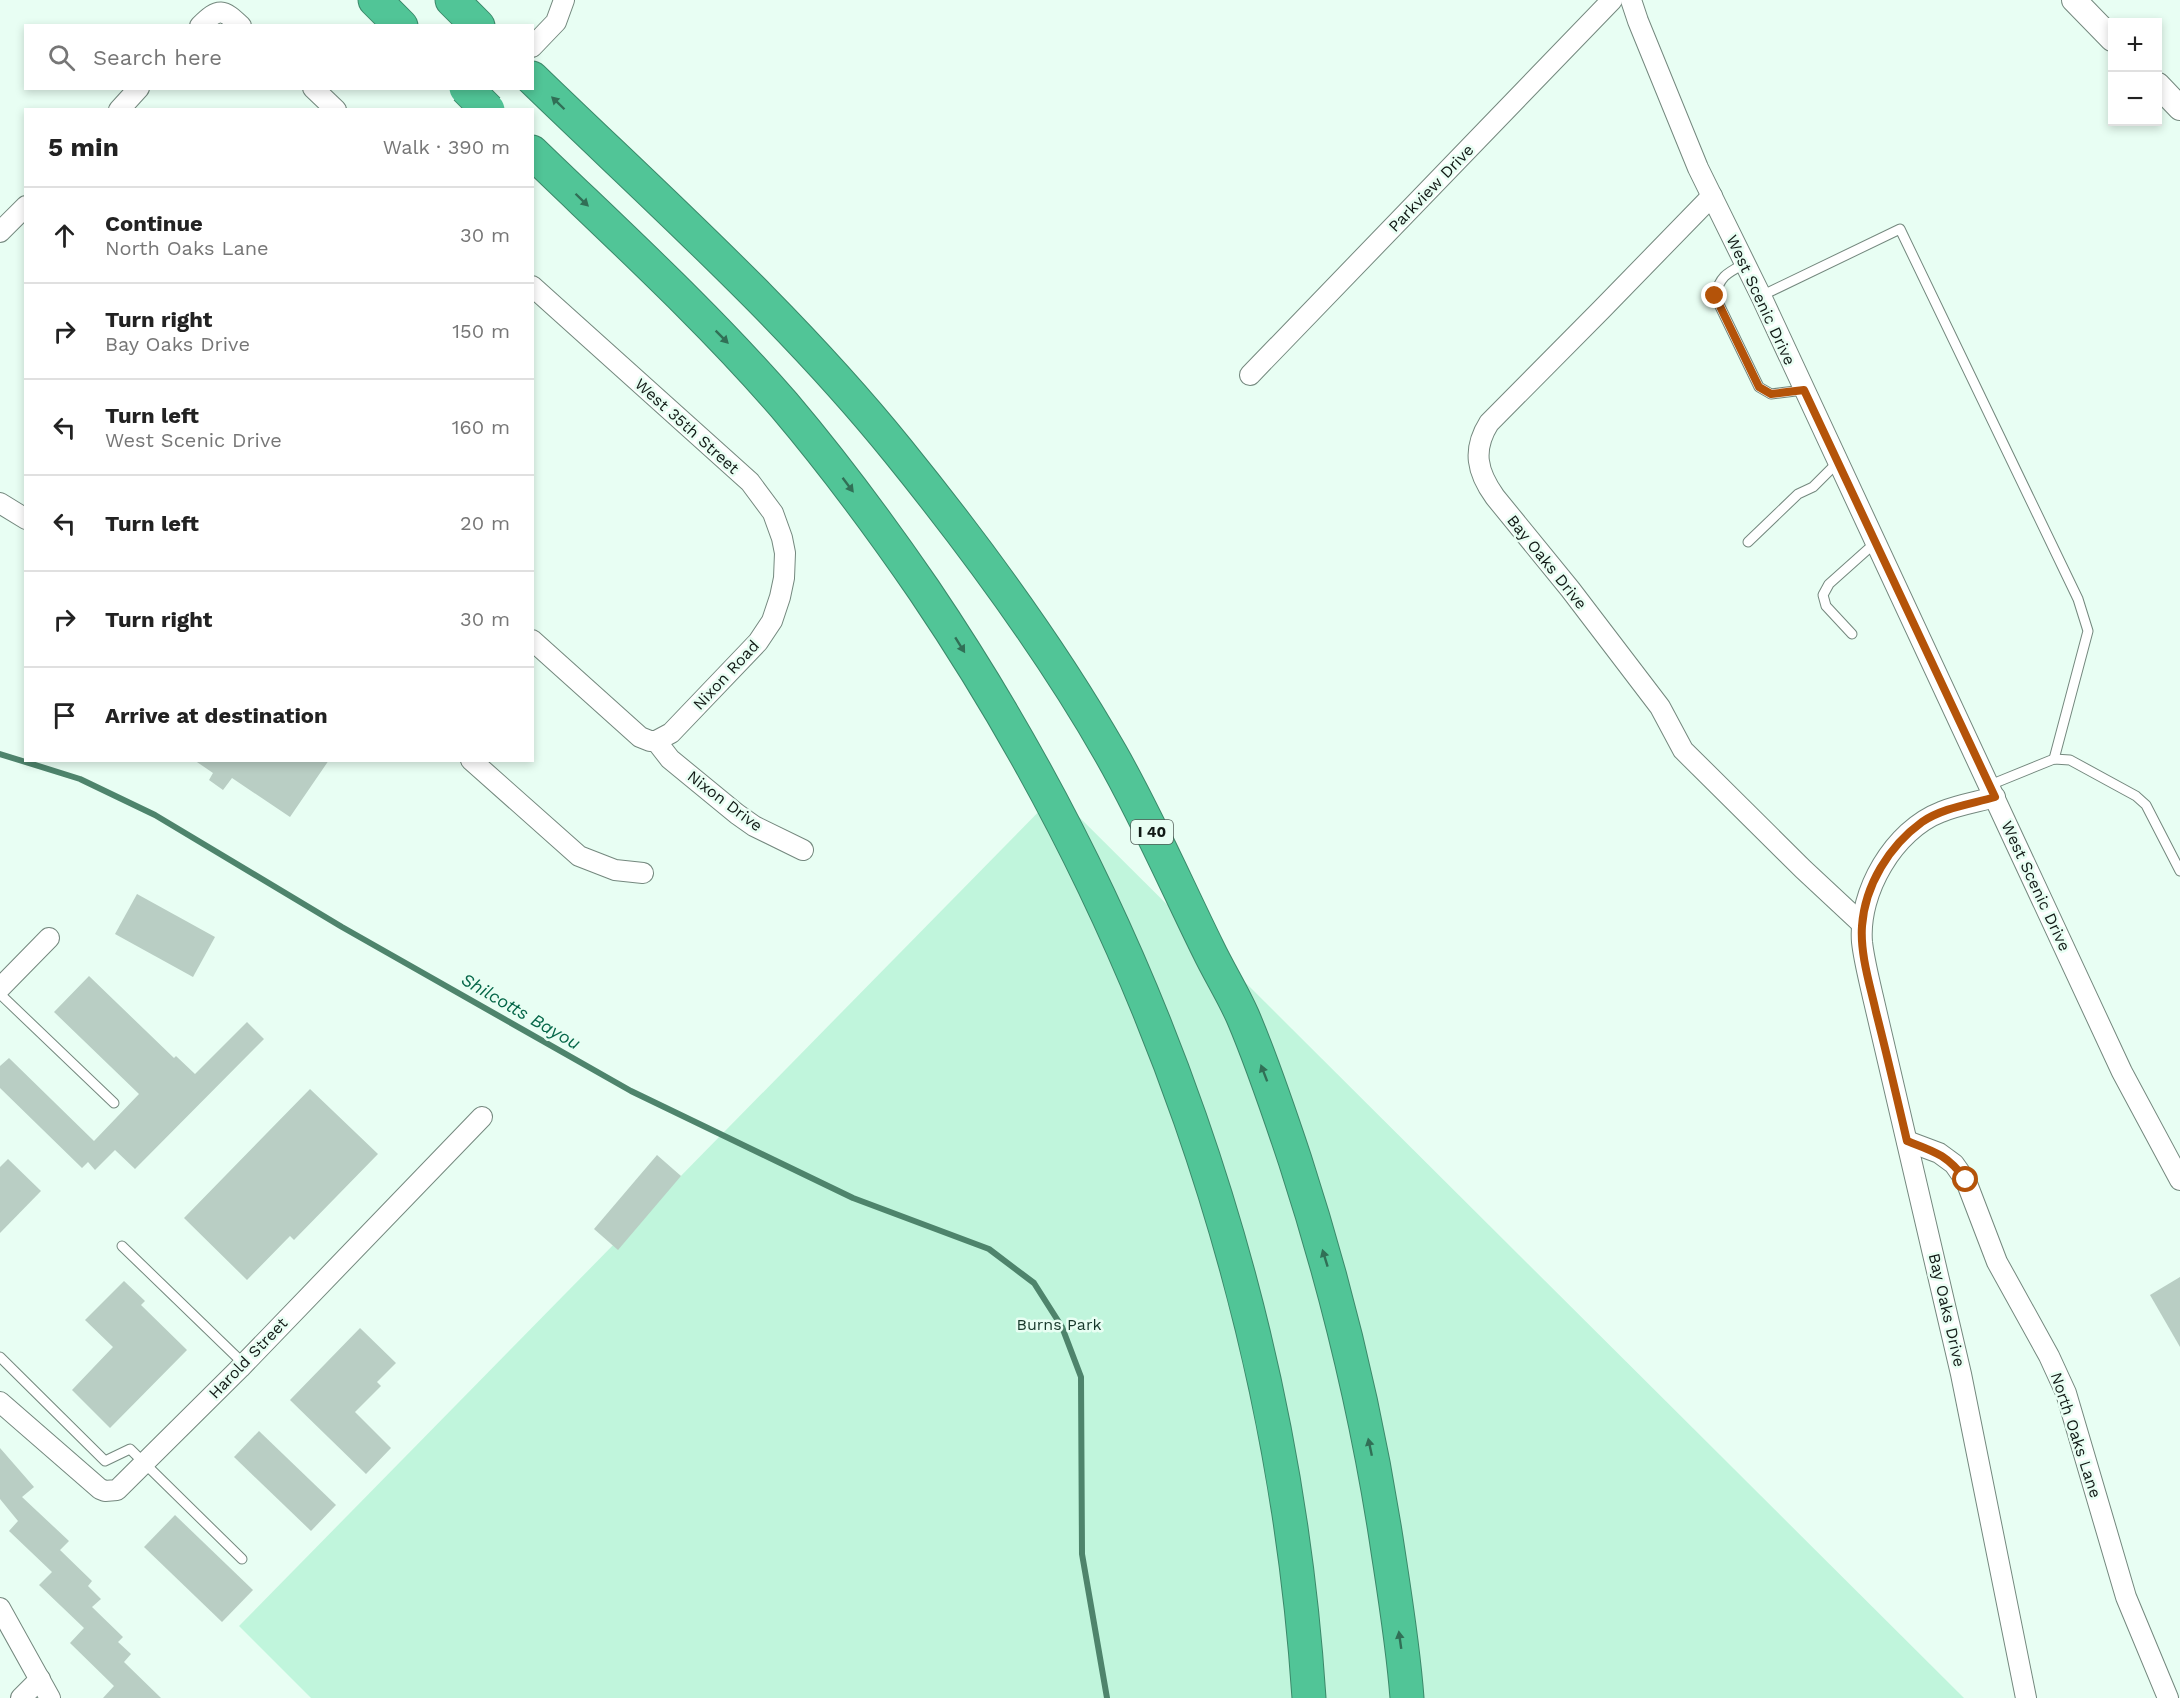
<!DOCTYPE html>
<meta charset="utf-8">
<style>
:root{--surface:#fff;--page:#f2f2f2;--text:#222;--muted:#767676;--line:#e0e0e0}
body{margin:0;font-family:"Work Sans",sans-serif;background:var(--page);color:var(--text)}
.controls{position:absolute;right:18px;top:18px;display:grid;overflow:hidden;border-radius:0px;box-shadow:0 3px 9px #0003}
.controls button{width:54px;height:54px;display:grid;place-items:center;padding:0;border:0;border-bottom:2px solid var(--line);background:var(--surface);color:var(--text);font:30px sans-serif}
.stop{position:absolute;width:18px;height:18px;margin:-14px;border:4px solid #b45309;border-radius:50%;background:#fff}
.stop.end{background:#b45309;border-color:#fff;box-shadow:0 2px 6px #0008}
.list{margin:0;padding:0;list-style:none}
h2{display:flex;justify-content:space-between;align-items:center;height:78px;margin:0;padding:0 24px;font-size:26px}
h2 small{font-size:20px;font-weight:400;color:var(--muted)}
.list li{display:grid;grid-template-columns:39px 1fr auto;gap:18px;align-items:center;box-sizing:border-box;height:96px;padding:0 24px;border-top:2px solid var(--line)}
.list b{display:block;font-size:22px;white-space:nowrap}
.list p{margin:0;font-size:20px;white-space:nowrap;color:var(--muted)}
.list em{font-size:20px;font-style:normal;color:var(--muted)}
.icon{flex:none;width:33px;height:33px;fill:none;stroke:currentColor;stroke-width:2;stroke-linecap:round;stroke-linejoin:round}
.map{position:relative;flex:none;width:2180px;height:1698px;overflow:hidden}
.search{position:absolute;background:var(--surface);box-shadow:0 3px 9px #0003;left:24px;top:24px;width:510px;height:66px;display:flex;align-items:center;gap:15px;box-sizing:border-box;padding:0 21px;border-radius:0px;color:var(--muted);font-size:22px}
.panel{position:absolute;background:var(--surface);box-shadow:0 3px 9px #0003;left:24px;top:108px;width:510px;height:654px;border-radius:0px}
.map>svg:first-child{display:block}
.green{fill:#c0f5dc}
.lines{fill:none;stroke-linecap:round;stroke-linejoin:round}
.stream{stroke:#4e846c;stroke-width:6}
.building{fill:#b9cec4}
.service-casing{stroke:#74887e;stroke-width:11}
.minor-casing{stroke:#74887e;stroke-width:22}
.tertiary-casing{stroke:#74887e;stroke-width:26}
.motorway-casing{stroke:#3b896a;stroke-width:35}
.service{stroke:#fff;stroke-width:9}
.minor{stroke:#fff;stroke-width:20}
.tertiary{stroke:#fff;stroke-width:24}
.motorway{stroke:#51c597;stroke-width:33}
.motorway-bridge-casing{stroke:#3b896a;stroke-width:35;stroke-linecap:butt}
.motorway-bridge{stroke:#51c597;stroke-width:33}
.oneway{fill:#316f56}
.route{stroke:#b45309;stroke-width:8}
.labels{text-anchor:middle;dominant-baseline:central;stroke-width:5;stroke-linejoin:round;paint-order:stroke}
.shield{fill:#e8fef3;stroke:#525e58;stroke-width:1.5}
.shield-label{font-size:15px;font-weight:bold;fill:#111915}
.street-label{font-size:16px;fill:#111915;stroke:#e8fef3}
.park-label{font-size:16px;fill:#16372a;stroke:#e8fef3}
.water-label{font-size:18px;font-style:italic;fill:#066749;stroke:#e8fef3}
</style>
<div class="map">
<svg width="2180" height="1698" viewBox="0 0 2180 1698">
<rect width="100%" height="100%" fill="#e8fef3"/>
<!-- green -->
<path class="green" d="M 1056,794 L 1964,1698 L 311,1698 L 239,1626 Z"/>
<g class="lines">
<!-- stream -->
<path class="stream" d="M 0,754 L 80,779 L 155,815 L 342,927 L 631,1091 L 853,1198 L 989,1249 L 1034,1283 L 1062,1327 L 1081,1377 L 1082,1554 L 1107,1698"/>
</g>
<!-- building -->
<g class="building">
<path d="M 194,760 L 329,760 L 290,817 L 232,778 L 223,790 L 209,780 L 213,773 Z"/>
<path d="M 137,894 L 215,937 L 193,977 L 115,934 Z"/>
<path d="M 89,976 L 174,1058 L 176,1056 L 195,1074 L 247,1022 L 264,1039 L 135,1169 L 115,1150 L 95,1170 L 88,1162 L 82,1168 L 0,1088 L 0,1066 L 9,1058 L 94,1141 L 139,1094 L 54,1012 Z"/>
<path d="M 310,1089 L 378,1154 L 294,1240 L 290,1236 L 247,1280 L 184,1218 Z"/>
<path d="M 657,1155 L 681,1176 L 618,1250 L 594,1229 Z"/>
<path d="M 8,1159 L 41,1191 L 0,1233 L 0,1167 Z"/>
<path d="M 2180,1277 L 2180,1347 L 2150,1295 Z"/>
<path d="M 124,1281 L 145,1301 L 141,1305 L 187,1350 L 110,1428 L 72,1390 L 113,1347 L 85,1320 Z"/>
<path d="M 360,1328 L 396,1363 L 377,1382 L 381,1386 L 355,1412 L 391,1448 L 366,1474 L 290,1400 Z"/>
<path d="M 259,1431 L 336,1505 L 311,1531 L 234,1457 Z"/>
<path d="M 0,1448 L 34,1487 L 22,1497 L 69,1541 L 60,1550 L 92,1581 L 88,1586 L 101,1599 L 92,1607 L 123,1637 L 118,1642 L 131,1654 L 124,1662 L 161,1698 L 103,1698 L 114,1686 L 70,1643 L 84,1628 L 39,1585 L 52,1572 L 9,1531 L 18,1521 L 0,1499 Z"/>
<path d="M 175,1515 L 253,1590 L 222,1622 L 144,1547 Z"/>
</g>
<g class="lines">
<defs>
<g id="service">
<path d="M 1744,264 C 1727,273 1720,276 1715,296 L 1759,387 L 1771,394 L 1804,390"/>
<path d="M 1761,296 L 1900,229 L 2078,599 L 2088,631 L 2054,759"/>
<path d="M 1748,542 L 1798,494 L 1813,487 L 1838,462"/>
<path d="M 1852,634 L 1826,606 L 1823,595 L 1829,584 L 1876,542"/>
<path d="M 1990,785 L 2054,759 L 2070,760 L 2136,796 L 2146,805 L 2180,871"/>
<path d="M 0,994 L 114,1103"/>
<path d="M 122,1246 L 244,1364"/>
<path d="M 0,1357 L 105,1461 L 130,1449 L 242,1559"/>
</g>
<g id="minor">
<path d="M 1631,0 L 1638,21 L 1698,168 L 1761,296 L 2122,1072 L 2180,1180"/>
<path d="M 200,26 C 219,7 223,9 241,26"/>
<path d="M 532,47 L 556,22 L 564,0"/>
<path d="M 313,88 L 336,110"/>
<path d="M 119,110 L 139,88"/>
<path d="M 1712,196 L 1601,310 L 1489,423 C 1472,450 1477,472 1495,497 L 1570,589 L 1660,707 L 1683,750 L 1803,869 L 1862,924"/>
<path d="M 0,232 L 26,206"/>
<path d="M 532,286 L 750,482 L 773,513 L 782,538 L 785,553 L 784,578 L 780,597 L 772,621 L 758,642 L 671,733 L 656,741"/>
<path d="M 1250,375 L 1612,0"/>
<path d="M 0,503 L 26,519"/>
<path d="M 532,640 L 640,737 L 650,741 L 656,741"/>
<path d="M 656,741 L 670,759 L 737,814 L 754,826 L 803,850"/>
<path d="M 471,760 L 579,856 L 615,870 L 643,873"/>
<path d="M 1995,797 C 1977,802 1958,805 1941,812 C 1894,830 1858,892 1862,942 C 1864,960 1869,979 1873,997 L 1961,1374 L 2026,1698"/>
<path d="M 0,988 L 49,938"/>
<path d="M 1907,1141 L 1939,1153 L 1954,1164 L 1966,1181 L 1997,1262 L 2049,1356 L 2066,1393 L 2126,1597 L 2168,1698"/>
<path d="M 0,1402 L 100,1489 L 105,1491 L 117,1490 L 240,1368 L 482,1117"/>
<path d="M 0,1608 L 50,1698"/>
<path d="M 21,1698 L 40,1679"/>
</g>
<g id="tertiary">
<path d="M 2074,0 L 2112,39"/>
<path d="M 2158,85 L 2180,108"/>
</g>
<g id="motorway">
<path d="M 375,0 L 401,26"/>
<path d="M 452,0 L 478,26"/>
<path d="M 532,78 C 657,199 789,316 898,451 C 975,546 1050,647 1111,754 C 1147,817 1176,884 1208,949 C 1219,972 1233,994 1243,1017 C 1263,1064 1279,1112 1295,1160 C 1335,1283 1366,1409 1386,1538 C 1394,1591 1403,1644 1407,1698"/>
<path d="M 532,152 C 618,235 706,315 784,405 C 834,464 880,526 924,590 C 1146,918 1283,1302 1309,1698"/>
</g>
</defs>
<!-- service casing -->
<use href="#service" class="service-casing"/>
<!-- minor casing -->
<use href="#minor" class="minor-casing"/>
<!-- tertiary casing -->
<use href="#tertiary" class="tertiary-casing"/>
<!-- motorway casing -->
<use href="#motorway" class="motorway-casing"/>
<!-- service -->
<use href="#service" class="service"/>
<!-- minor -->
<use href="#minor" class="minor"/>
<!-- tertiary -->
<use href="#tertiary" class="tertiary"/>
<!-- motorway -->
<use href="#motorway" class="motorway"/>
<defs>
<path id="motorway-bridge" d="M 466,88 L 488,110"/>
</defs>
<!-- motorway-bridge casing -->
<use href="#motorway-bridge" class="motorway-bridge-casing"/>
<!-- motorway-bridge -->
<use href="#motorway-bridge" class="motorway-bridge"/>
</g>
<!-- one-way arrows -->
<defs><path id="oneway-solid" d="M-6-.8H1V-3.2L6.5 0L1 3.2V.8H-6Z" transform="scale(1.5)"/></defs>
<g class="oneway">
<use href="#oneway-solid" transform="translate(558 103) rotate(-136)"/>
<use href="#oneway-solid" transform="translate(582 200) rotate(44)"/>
<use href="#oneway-solid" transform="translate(722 337) rotate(45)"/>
<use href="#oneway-solid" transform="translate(848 485) rotate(53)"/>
<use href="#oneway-solid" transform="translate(960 645) rotate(58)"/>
<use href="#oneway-solid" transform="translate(1264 1073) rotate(-111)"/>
<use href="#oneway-solid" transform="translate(1325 1258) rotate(-107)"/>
<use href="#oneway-solid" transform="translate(1370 1447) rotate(-102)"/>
<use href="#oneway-solid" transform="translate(1400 1640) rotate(-98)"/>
</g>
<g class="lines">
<!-- route -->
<path class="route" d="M 1715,296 L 1759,387 L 1771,394 L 1804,390 L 1995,797 C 1971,804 1942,808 1922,822 C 1889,846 1865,885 1862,926 C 1860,954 1870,985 1876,1012 C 1887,1055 1897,1098 1907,1141 C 1936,1152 1947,1155 1966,1180"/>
</g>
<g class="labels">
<!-- shield labels -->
<rect class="shield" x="1131" y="820" width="42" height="24" rx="4.5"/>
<g class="shield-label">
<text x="1152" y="832">I 40</text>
</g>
<!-- street labels -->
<g class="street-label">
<text transform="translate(1431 188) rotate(-46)">Parkview Drive</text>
<text transform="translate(1761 300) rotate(65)">West Scenic Drive</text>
<text transform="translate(687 426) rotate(42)">West 35th Street</text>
<text transform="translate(1547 562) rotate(51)">Bay Oaks Drive</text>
<text transform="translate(726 675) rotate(-47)">Nixon Road</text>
<text transform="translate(725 801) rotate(37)">Nixon Drive</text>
<text transform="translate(2036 886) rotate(65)">West Scenic Drive</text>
<text transform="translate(1947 1310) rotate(77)">Bay Oaks Drive</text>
<text transform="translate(248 1358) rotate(-46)">Harold Street</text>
<text transform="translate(2076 1435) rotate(72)">North Oaks Lane</text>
</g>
<!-- park labels -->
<g class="park-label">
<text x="1059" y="1324">Burns Park</text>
</g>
<!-- water labels -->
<g class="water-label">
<text transform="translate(521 1011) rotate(30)">Shilcotts Bayou</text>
</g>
</g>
</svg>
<div class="controls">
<button>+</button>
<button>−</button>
</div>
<div class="stop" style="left:1966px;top:1180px"></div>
<div class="stop end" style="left:1715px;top:296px"></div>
<div class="search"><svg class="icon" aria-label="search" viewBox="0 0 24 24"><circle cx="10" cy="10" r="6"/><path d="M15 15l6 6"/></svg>Search here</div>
<section class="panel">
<h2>5 min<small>Walk · 390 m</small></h2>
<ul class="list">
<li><svg class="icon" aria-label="ahead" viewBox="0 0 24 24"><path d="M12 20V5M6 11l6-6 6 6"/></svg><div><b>Continue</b><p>North Oaks Lane</p></div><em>30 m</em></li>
<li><svg class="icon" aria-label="right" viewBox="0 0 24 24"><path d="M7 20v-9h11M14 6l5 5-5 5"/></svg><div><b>Turn right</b><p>Bay Oaks Drive</p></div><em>150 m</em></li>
<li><svg class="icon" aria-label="left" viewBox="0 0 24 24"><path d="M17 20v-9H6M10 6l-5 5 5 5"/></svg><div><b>Turn left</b><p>West Scenic Drive</p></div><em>160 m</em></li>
<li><svg class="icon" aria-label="left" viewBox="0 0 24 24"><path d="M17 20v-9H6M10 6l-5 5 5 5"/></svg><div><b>Turn left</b></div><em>20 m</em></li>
<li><svg class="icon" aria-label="right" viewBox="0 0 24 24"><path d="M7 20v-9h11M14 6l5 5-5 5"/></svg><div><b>Turn right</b></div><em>30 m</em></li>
<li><svg class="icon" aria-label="arrive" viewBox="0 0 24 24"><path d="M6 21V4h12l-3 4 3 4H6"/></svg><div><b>Arrive at destination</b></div></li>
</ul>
</section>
</div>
